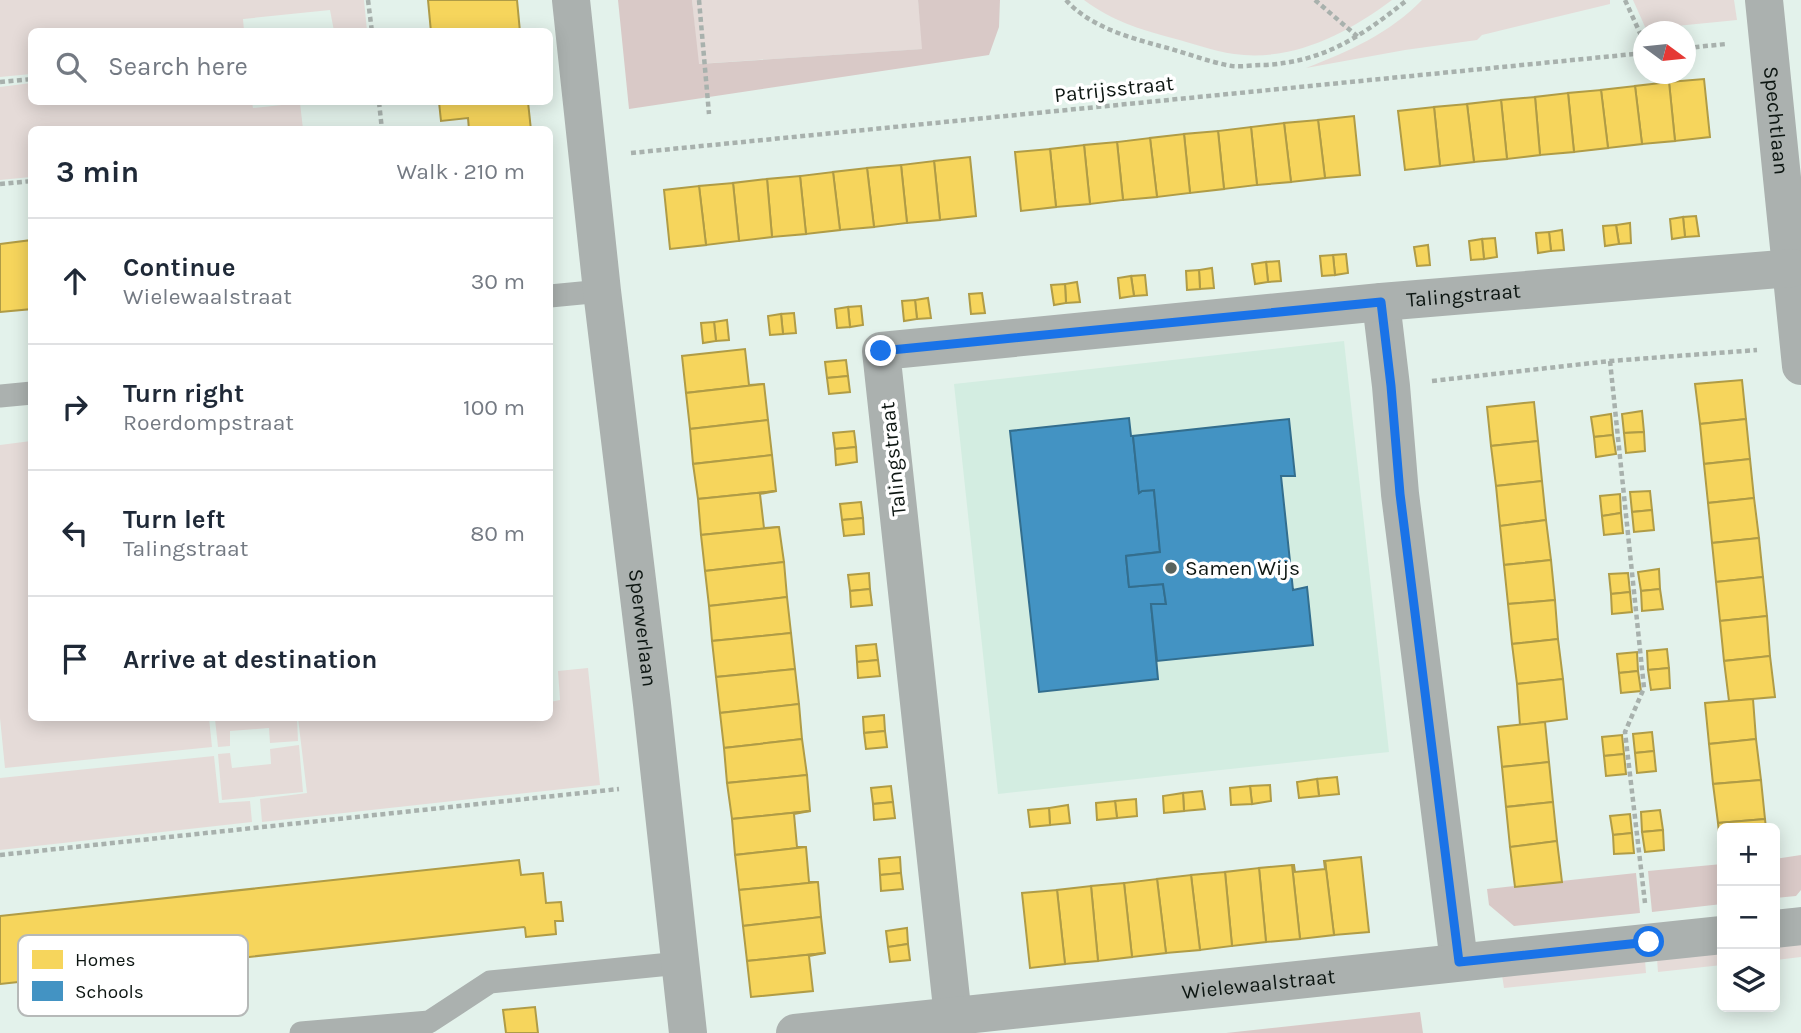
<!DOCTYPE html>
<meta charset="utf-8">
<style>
:root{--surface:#fff;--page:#f2f2f3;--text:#1f2937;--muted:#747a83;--line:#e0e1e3}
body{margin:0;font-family:Karla,sans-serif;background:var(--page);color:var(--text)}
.controls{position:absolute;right:21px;bottom:21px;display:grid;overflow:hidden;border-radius:10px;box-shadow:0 4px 18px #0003}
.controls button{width:63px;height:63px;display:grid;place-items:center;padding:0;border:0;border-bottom:2px solid var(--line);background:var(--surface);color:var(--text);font:35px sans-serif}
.compass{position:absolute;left:1633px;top:21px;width:63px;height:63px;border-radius:50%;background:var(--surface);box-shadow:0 4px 18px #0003;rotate:105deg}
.stop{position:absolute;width:21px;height:21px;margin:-16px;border:5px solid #1a73e8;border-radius:50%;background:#fff}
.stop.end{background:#1a73e8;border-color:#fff;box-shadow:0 2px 7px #0008}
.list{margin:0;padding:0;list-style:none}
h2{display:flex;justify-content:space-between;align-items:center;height:91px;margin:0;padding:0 28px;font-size:30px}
h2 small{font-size:23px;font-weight:400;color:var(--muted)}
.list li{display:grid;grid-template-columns:46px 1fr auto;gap:21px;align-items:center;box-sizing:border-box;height:126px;padding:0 28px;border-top:2px solid var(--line)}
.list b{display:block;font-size:26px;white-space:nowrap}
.list p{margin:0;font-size:23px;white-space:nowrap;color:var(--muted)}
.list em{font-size:23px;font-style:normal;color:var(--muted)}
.icon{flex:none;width:38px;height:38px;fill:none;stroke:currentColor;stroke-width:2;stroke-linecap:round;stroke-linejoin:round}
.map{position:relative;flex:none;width:1801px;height:1033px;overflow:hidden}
.search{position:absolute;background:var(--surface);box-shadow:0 4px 18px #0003;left:28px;top:28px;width:525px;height:77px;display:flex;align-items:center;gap:18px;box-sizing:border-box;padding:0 24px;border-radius:10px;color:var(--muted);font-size:26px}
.panel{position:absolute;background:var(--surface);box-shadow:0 4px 18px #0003;left:28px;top:126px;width:525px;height:595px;border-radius:10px}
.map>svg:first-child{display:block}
.built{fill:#d3ede1}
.green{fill:#e5dbd8}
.forest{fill:#d9c9c7}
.homes{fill:#f6d55c;stroke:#b09c46;stroke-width:2}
.schools{fill:#4393c3;stroke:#336e8e;stroke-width:2}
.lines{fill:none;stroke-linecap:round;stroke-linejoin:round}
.path{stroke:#a8b1ad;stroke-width:4.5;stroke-dasharray:5 3.5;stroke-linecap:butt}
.lane{stroke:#abb1af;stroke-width:23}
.street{stroke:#abb1af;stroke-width:38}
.route{stroke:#1a73e8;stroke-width:9}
.poi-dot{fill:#58635e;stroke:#fff;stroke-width:2.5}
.labels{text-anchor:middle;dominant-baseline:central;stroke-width:7;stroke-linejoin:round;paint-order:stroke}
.street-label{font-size:21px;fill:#0d1612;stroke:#fff}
.poi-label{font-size:21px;fill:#0d1612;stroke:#fff;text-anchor:start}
.key{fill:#fff;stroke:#b6b9b8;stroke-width:2}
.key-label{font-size:19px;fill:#0d1612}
</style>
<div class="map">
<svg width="1801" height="1033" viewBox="0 0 1801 1033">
<rect width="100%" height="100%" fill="#e3f2eb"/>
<!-- built -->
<path class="built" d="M 1344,341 L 1389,752 L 998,794 L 954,384 Z"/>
<!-- green -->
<g class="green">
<path d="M 0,0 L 364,0 L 367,31 L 334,31 L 330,10 L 243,19 L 244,31 L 32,32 L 31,74 L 0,77 Z"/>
<path d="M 692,0 L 918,0 L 923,49 L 698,64 Z"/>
<path d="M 1084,0 L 1392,0 C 1346,34 1293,62 1234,54 C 1213,51 1192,43 1172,38 C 1137,28 1114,22 1084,0 Z"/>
<path d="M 1422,0 L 1610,0 L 1610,4 L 1482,35 L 1477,40 L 1405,50 L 1306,68 C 1348,52 1390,33 1422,0 Z"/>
<path d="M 1633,0 L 1734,0 L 1737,20 L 1646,29 Z"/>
<path d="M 31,83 L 32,102 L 252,102 L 253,108 L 300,103 L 303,129 L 32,130 L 31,177 L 0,180 L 0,87 Z"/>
<path d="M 31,441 L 32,718 L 209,718 L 212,747 L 5,768 L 0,718 L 0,445 Z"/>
<path d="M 588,668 L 600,785 L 262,822 L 260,799 L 307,793 L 298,718 L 550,718 L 550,702 L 560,700 L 558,671 Z"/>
<path d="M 230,718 L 297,718 L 298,741 L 270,743 L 269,728 L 230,731 L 230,746 L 218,747 L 215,719 Z"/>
<path d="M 299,745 L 303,792 L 222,800 L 218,754 L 230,753 L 232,768 L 271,764 L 270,749 Z"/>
<path d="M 214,756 L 219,803 L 250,801 L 252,822 L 0,850 L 0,778 Z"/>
<path d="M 1801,943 L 1801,957 L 1775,960 L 1775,946 Z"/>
<path d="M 1722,952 L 1722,965 L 1658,972 L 1657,959 Z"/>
<path d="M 1645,960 L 1646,973 L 1504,988 L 1502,975 Z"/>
</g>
<!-- forest -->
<g class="forest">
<path d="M 618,0 L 692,0 L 699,64 L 922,49 L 918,0 L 1000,0 L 999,27 L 989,55 L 629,109 Z"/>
<path d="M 1801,855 L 1801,890 L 1796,896 L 1775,898 L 1775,859 Z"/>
<path d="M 1722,864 L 1722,904 L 1652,912 L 1648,871 Z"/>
<path d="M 1636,873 L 1640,913 L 1514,926 L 1489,905 L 1487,889 Z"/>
<path d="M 1420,1012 L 1423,1033 L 1226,1033 Z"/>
</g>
<!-- homes -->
<g class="homes">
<path d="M 428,0 L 517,0 L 520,32 L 431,32 Z"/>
<path d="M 1704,79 L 1710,137 L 1675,141 L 1669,82 Z"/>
<path d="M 1669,82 L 1675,141 L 1642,144 L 1635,86 Z"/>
<path d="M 1635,86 L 1642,144 L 1608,148 L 1601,90 Z"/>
<path d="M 1601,90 L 1608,148 L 1574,152 L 1568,93 Z"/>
<path d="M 1568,93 L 1574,152 L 1540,155 L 1535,97 Z"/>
<path d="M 1535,97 L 1540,155 L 1507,159 L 1501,100 Z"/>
<path d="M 1501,100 L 1507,159 L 1474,162 L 1467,104 Z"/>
<path d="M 439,102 L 528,102 L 531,130 L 469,130 L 468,118 L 441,121 Z"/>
<path d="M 1467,104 L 1474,162 L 1440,166 L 1434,107 Z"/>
<path d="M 1434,107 L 1440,166 L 1405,170 L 1398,111 Z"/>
<path d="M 1354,116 L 1360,175 L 1325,178 L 1318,120 Z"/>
<path d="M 1318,120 L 1325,178 L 1291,182 L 1284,123 Z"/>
<path d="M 1284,123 L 1291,182 L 1257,185 L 1251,127 Z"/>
<path d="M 1251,127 L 1257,185 L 1224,189 L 1218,131 Z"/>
<path d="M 1218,131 L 1224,189 L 1190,193 L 1184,134 Z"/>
<path d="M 1184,134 L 1190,193 L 1157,197 L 1150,138 Z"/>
<path d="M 1150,138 L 1157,197 L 1123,200 L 1117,142 Z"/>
<path d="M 1117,142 L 1123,200 L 1090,204 L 1084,145 Z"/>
<path d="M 1084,145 L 1090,204 L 1056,207 L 1050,149 Z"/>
<path d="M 1050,149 L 1056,207 L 1021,211 L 1015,152 Z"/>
<path d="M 970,157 L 976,216 L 940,220 L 934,161 Z"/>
<path d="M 934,161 L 940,220 L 907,223 L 901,165 Z"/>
<path d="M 901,165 L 907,223 L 874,227 L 867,168 Z"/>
<path d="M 867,168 L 874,227 L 840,230 L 833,172 Z"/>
<path d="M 833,172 L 840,230 L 806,234 L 800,176 Z"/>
<path d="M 800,176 L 806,234 L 772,237 L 767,179 Z"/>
<path d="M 767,179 L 772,237 L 739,241 L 733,183 Z"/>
<path d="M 733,183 L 739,241 L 706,245 L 699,186 Z"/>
<path d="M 699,186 L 706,245 L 670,249 L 664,190 Z"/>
<path d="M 1696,216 L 1699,236 L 1685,237 L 1683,217 Z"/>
<path d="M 1683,217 L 1685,237 L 1672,239 L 1670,219 Z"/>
<path d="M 1630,223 L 1631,243 L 1619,244 L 1616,225 Z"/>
<path d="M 1616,225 L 1619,244 L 1605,246 L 1603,226 Z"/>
<path d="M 1562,230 L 1564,250 L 1551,251 L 1549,232 Z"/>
<path d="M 1549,232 L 1551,251 L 1538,253 L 1536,233 Z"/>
<path d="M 1495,238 L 1497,257 L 1484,259 L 1482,239 Z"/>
<path d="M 1482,239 L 1484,259 L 1471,260 L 1469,241 Z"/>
<path d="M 32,240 L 32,309 L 0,312 L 0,244 Z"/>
<path d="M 1428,245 L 1430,265 L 1417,266 L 1414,247 Z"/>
<path d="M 1346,254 L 1348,273 L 1335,275 L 1333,255 Z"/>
<path d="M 1333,255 L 1335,275 L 1322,276 L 1320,256 Z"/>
<path d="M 1279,261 L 1281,281 L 1268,282 L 1266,262 Z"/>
<path d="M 1266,262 L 1268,282 L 1255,284 L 1252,264 Z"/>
<path d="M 1212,268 L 1214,288 L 1200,289 L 1199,270 Z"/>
<path d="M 1199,270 L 1200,289 L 1187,290 L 1186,271 Z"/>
<path d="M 1145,275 L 1147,295 L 1134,296 L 1131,276 Z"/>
<path d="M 1131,276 L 1134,296 L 1120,298 L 1118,278 Z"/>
<path d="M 1077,282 L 1080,302 L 1066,303 L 1065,284 Z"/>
<path d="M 1065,284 L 1066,303 L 1054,305 L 1051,285 Z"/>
<path d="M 982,293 L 985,313 L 971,314 L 969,294 Z"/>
<path d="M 928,298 L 931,318 L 917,319 L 915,300 Z"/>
<path d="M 915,300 L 917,319 L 904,321 L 902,301 Z"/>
<path d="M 861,306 L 863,325 L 850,327 L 848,307 Z"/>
<path d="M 848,307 L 850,327 L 837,328 L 835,309 Z"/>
<path d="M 794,313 L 796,333 L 783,334 L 781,314 Z"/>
<path d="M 781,314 L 783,334 L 770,335 L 768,316 Z"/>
<path d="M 727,320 L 729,340 L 716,341 L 714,322 Z"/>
<path d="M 714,322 L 716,341 L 703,343 L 701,323 Z"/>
<path d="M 745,349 L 749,385 L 764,384 L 686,393 L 682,356 Z"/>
<path d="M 846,360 L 848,376 L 827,378 L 825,362 Z"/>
<path d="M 848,376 L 850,392 L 829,394 L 827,378 Z"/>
<path d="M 1742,380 L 1746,419 L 1700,424 L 1695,384 Z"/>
<path d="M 764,384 L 768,420 L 690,429 L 686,393 Z"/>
<path d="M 1534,402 L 1538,441 L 1491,446 L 1487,407 Z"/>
<path d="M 1642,411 L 1644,432 L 1624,433 L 1622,414 Z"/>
<path d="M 1611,414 L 1613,435 L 1594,437 L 1591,417 Z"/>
<path d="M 1746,419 L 1750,459 L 1704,464 L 1700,424 Z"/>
<path d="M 768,420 L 772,455 L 693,464 L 690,429 Z"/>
<path d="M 854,431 L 856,447 L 835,449 L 833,433 Z"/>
<path d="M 1644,432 L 1645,451 L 1626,453 L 1624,433 Z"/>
<path d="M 1613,435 L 1616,454 L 1596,457 L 1594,437 Z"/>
<path d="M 1538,441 L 1542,481 L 1496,486 L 1491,446 Z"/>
<path d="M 856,447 L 857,462 L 836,465 L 835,449 Z"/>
<path d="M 772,455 L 776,491 L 698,499 L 693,464 Z"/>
<path d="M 1750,459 L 1754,498 L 1708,503 L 1704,464 Z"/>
<path d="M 1542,481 L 1546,520 L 1500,526 L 1496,486 Z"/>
<path d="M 776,491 L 760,494 L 764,528 L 779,527 L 701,535 L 698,499 Z"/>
<path d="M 1650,491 L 1652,510 L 1632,512 L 1630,492 Z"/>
<path d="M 1620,494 L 1621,513 L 1602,516 L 1600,496 Z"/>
<path d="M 1754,498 L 1759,538 L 1712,543 L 1708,503 Z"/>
<path d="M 861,502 L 863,518 L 842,520 L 840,504 Z"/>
<path d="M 1652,510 L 1654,530 L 1634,532 L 1632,512 Z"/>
<path d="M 1621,513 L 1623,533 L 1604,535 L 1602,516 Z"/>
<path d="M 863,518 L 864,534 L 844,536 L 842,520 Z"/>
<path d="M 1546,520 L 1551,560 L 1504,565 L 1500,526 Z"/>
<path d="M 779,527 L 784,562 L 705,571 L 701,535 Z"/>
<path d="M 1759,538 L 1763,577 L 1716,582 L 1712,543 Z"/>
<path d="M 1551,560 L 1555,600 L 1508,604 L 1504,565 Z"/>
<path d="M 784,562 L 787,597 L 709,606 L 705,571 Z"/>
<path d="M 1659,569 L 1660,589 L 1641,591 L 1638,572 Z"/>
<path d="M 869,573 L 870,589 L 850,591 L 848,575 Z"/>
<path d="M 1628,573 L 1630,592 L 1611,594 L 1609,574 Z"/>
<path d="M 1763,577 L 1767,616 L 1720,621 L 1716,582 Z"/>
<path d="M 870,589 L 872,605 L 851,607 L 850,591 Z"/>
<path d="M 1660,589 L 1663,609 L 1642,611 L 1641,591 Z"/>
<path d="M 1630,592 L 1632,612 L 1612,614 L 1611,594 Z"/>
<path d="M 787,597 L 791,633 L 712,641 L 709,606 Z"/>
<path d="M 1555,600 L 1558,639 L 1512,644 L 1508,604 Z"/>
<path d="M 1767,616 L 1770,656 L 1724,661 L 1720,621 Z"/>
<path d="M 791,633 L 795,669 L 716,677 L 712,641 Z"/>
<path d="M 1558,639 L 1563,679 L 1517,684 L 1512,644 Z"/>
<path d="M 876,644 L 878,660 L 857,662 L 856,646 Z"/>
<path d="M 1667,649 L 1669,668 L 1648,670 L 1647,651 Z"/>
<path d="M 1637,652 L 1638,671 L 1619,673 L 1617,654 Z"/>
<path d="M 1770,656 L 1775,697 L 1729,701 L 1724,661 Z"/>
<path d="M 878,660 L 880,676 L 858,678 L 857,662 Z"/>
<path d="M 1669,668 L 1670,688 L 1651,690 L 1648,670 Z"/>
<path d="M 795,669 L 799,704 L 720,713 L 716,677 Z"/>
<path d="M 1638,671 L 1641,691 L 1621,693 L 1619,673 Z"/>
<path d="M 1563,679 L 1567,719 L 1520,725 L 1517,684 Z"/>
<path d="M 1753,699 L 1756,739 L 1709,744 L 1705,703 Z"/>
<path d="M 799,704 L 802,739 L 724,748 L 720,713 Z"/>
<path d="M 884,715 L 885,731 L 864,733 L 863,717 Z"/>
<path d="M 1545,722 L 1549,762 L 1502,767 L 1498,727 Z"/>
<path d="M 885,731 L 887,747 L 866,749 L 864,733 Z"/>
<path d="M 1652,732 L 1654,751 L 1635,753 L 1633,734 Z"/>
<path d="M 1622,735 L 1624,754 L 1604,756 L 1602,737 Z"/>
<path d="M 802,739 L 807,775 L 727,783 L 724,748 Z"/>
<path d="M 1756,739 L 1761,780 L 1713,784 L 1709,744 Z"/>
<path d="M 1654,751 L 1656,771 L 1637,773 L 1635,753 Z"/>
<path d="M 1624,754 L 1626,774 L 1606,776 L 1604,756 Z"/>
<path d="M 1549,762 L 1553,802 L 1506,807 L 1502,767 Z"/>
<path d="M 807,775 L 810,811 L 732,819 L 727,783 Z"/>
<path d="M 1337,777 L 1339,794 L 1319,796 L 1317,779 Z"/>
<path d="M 1317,779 L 1319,796 L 1299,798 L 1297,782 Z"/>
<path d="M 1761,780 L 1765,819 L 1718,823 L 1713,784 Z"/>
<path d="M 1270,785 L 1271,801 L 1252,804 L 1250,786 Z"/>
<path d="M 891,786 L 893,802 L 873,804 L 871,788 Z"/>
<path d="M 1250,786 L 1252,804 L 1231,805 L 1230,788 Z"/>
<path d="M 1202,791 L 1205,809 L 1184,811 L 1183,793 Z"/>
<path d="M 1183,793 L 1184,811 L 1164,813 L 1163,796 Z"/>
<path d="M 1136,799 L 1137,816 L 1117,818 L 1115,801 Z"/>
<path d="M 1115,801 L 1117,818 L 1097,820 L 1096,803 Z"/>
<path d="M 893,802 L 895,818 L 874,820 L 873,804 Z"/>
<path d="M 1553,802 L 1557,841 L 1510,847 L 1506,807 Z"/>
<path d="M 1068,805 L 1070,823 L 1050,825 L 1049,808 Z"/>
<path d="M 1049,808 L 1050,825 L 1030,827 L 1028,810 Z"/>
<path d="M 1660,810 L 1663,830 L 1642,832 L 1641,812 Z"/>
<path d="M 810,811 L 794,814 L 797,847 L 806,847 L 735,855 L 732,819 Z"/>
<path d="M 1630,814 L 1632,833 L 1613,835 L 1610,816 Z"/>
<path d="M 1765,819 L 1766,828 L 1722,828 L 1722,864 L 1718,823 Z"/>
<path d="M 1663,830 L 1664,850 L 1645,852 L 1642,832 Z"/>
<path d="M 1632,833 L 1634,853 L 1614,854 L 1613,835 Z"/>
<path d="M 1557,841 L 1562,882 L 1515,887 L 1510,847 Z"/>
<path d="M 806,847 L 809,882 L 818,882 L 739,890 L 735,855 Z"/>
<path d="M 900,857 L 901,873 L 880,875 L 879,859 Z"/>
<path d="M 1361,857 L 1369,932 L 1334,935 L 1325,861 Z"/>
<path d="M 519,860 L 521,875 L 543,873 L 546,903 L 561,902 L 563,921 L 555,921 L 556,934 L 526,937 L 525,928 L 524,927 L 0,984 L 0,916 Z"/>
<path d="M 1324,861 L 1325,861 L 1334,935 L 1300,939 L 1292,865 L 1294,865 L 1295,872 L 1325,869 Z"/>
<path d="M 1292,865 L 1300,939 L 1266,942 L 1259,868 Z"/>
<path d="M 1259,868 L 1266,942 L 1232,946 L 1225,872 Z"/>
<path d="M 1225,872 L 1232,946 L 1200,950 L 1191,875 Z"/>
<path d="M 901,873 L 903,889 L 881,891 L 880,875 Z"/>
<path d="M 1191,875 L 1200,950 L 1166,953 L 1157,879 Z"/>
<path d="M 1157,879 L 1166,953 L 1132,957 L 1124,883 Z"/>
<path d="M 818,882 L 821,917 L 743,926 L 739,890 Z"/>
<path d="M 1124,883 L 1132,957 L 1098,961 L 1091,886 Z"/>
<path d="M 1091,886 L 1098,961 L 1065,964 L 1057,890 Z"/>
<path d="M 1057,890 L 1065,964 L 1030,968 L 1022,893 Z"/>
<path d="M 821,917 L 825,953 L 747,961 L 743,926 Z"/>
<path d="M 907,928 L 908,944 L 888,947 L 886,931 Z"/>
<path d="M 908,944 L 910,960 L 890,962 L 888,947 Z"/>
<path d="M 825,953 L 809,956 L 813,991 L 751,997 L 747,961 Z"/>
<path d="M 535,1007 L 538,1033 L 506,1033 L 503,1010 Z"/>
</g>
<!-- schools -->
<g class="schools">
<path d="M 1129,418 L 1131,436 L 1133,436 L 1139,493 L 1142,491 L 1154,490 L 1160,552 L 1126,556 L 1129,587 L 1163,584 L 1166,604 L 1151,604 L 1158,679 L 1039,692 L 1010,431 Z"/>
<path d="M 1289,419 L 1295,476 L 1281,476 L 1293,590 L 1307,587 L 1313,645 L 1157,661 L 1151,604 L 1166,604 L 1163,584 L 1129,587 L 1126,556 L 1160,552 L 1154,490 L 1142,491 L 1139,493 L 1133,436 Z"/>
</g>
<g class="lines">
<!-- path -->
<g class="path">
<path d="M 368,0 L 372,32"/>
<path d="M 699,0 L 709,114"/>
<path d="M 1066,0 C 1089,26 1127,37 1160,46 C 1184,52 1208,62 1232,66 C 1242,67 1254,65 1264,65 C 1324,62 1362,36 1407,0"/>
<path d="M 1315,0 L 1358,37"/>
<path d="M 1625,0 L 1644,42"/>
<path d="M 1686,48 L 1726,44"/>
<path d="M 0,82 L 32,79"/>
<path d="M 379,102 L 382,130"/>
<path d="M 631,153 L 1644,53"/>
<path d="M 0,184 L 32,181"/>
<path d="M 1610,361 L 1644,688 L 1625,732 L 1645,903"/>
<path d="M 1432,381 L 1610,361 L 1757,350"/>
<path d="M 0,855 L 619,789"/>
</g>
<!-- lane -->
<g class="lane">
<path d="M 550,296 L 602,291"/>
<path d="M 0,396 L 32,393"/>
<path d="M 301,1033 L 429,1022 L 490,982 L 680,963"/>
</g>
<!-- street -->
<g class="street">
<path id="s1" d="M 571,0 L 602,291 L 652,704 L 688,1033"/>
<path id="s2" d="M 1764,0 L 1801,366"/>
<path d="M 1381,302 L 1391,386 L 1400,494 L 1459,962"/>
<path d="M 1775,929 L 1801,926"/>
<path id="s3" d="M 953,1017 L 881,351 L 1381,302 L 1792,268"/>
<path id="s4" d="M 795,1033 L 1722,935"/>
</g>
</g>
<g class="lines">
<!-- route -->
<path class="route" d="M 881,351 L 1381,302 L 1391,386 L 1400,494 L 1459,962 L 1649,942"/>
</g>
<!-- markers -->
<circle class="poi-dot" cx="1171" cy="568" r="7"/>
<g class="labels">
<!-- street labels -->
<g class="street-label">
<text transform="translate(1114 89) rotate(-6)">Patrijsstraat</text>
<text stroke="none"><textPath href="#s2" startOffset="121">Spechtlaan</textPath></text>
<text stroke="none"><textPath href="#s3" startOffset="1255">Talingstraat</textPath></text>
<text transform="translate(893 459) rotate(-96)">Talingstraat</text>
<text stroke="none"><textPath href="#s1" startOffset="632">Sperwerlaan</textPath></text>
<text stroke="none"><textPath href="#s4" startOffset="466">Wielewaalstraat</textPath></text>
</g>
<!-- poi labels -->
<g class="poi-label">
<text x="1185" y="568">Samen Wijs</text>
</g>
</g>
<!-- legend -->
<rect x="18" y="935" width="230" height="81" rx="10" class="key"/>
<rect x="32" y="950" width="31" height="19" fill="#f6d55c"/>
<rect x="32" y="981" width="31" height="20" fill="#4393c3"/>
<g class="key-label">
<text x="75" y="966">Homes</text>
<text x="75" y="998">Schools</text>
</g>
</svg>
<div class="controls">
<button>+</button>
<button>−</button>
<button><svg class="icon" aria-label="layers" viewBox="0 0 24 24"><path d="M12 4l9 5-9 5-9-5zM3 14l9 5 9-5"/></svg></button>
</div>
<svg class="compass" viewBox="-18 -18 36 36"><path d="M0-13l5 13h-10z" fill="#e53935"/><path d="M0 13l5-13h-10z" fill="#747a83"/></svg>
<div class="stop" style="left:1649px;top:942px"></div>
<div class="stop end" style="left:881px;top:351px"></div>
<div class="search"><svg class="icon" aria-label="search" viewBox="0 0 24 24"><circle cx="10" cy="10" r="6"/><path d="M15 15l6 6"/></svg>Search here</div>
<section class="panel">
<h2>3 min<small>Walk · 210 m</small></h2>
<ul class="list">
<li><svg class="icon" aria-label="ahead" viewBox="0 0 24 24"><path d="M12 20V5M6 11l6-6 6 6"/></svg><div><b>Continue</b><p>Wielewaalstraat</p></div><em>30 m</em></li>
<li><svg class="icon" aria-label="right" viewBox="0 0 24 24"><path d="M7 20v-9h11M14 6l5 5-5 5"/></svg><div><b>Turn right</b><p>Roerdompstraat</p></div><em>100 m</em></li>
<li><svg class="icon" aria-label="left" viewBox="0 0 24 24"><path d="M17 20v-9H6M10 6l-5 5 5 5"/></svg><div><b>Turn left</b><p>Talingstraat</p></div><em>80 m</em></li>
<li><svg class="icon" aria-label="arrive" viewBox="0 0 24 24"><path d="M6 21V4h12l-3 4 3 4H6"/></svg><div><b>Arrive at destination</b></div></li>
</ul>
</section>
</div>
